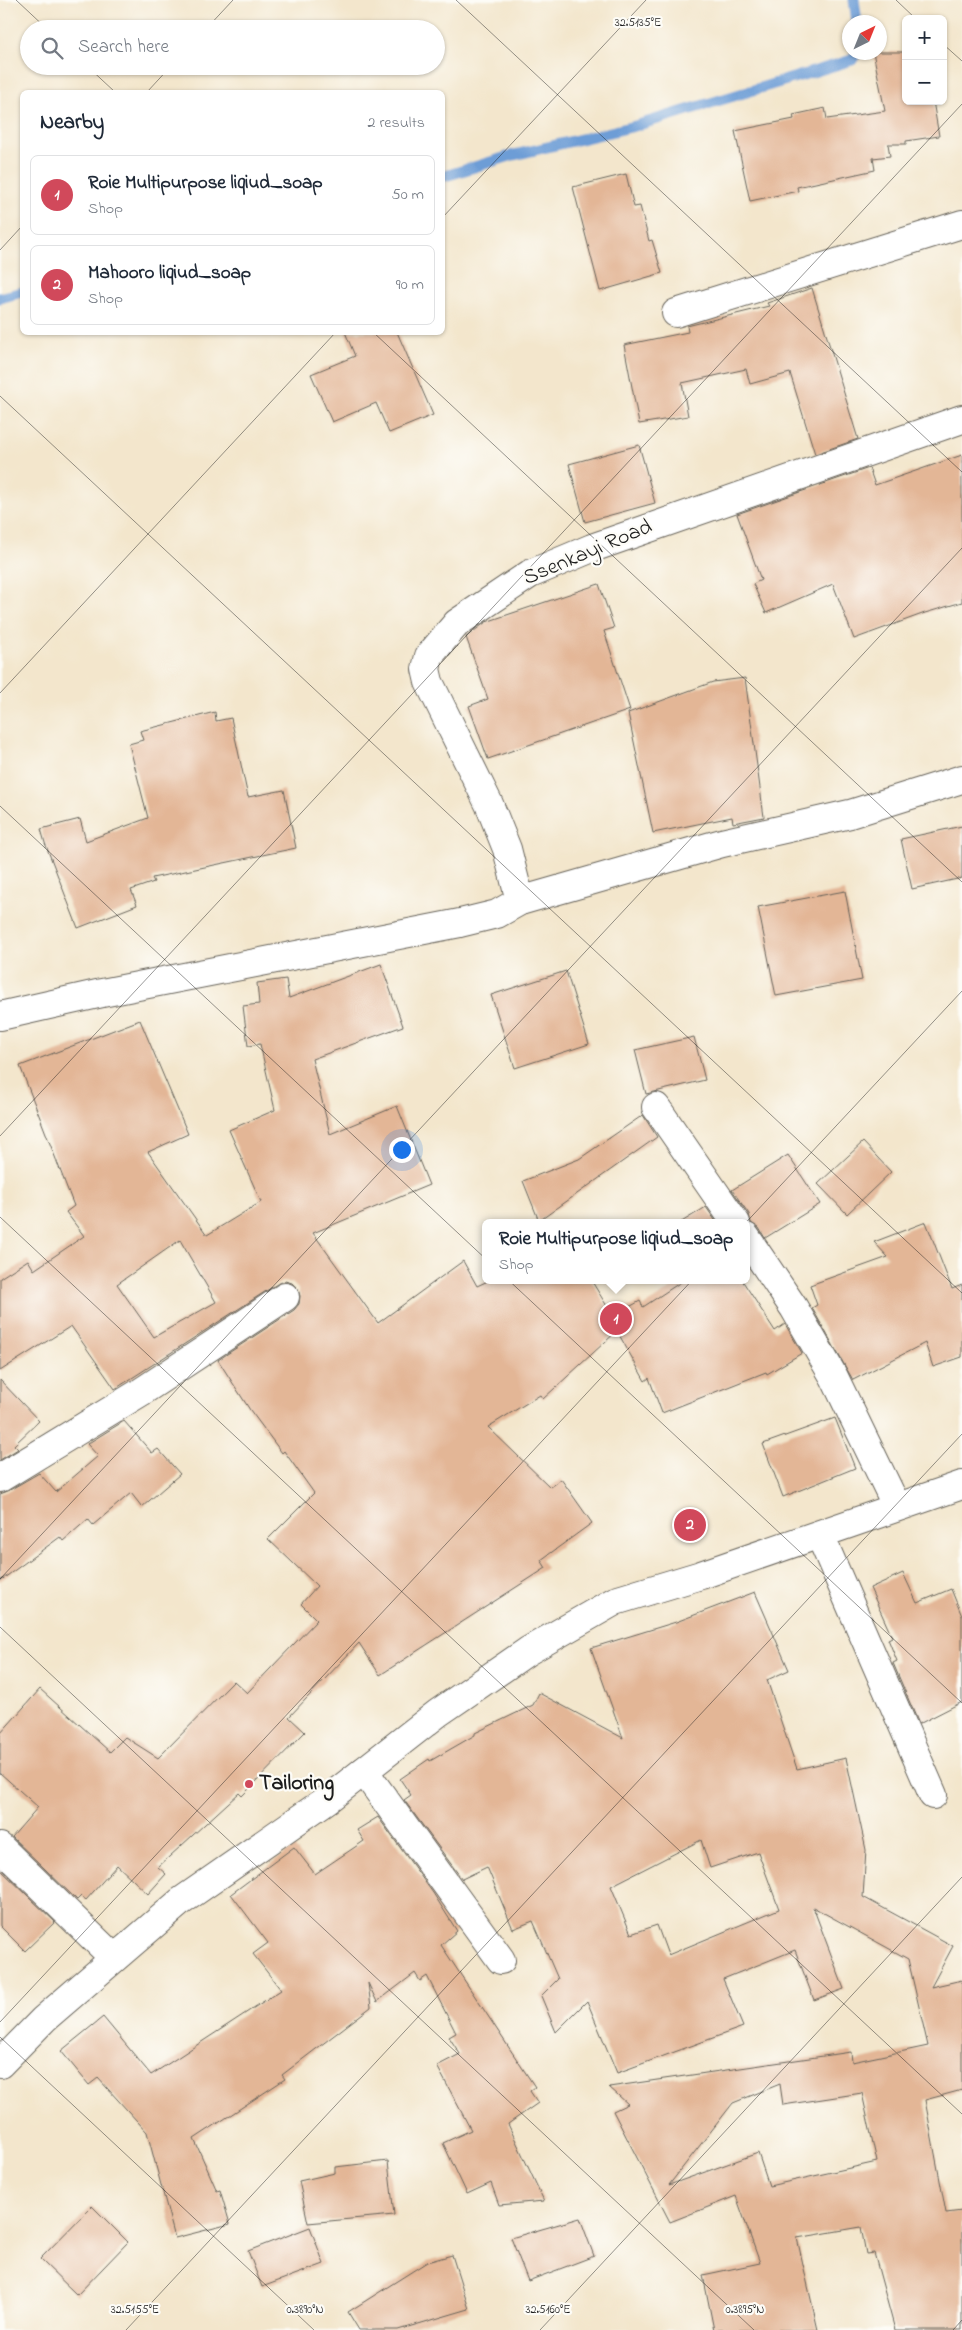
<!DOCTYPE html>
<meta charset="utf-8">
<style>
:root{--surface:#fff;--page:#f6f6f7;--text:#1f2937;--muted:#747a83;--line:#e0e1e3;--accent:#d1495b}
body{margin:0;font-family:"Indie Flower",sans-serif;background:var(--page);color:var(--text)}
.controls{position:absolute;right:15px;top:15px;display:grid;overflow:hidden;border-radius:8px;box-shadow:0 1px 4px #0004}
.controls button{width:45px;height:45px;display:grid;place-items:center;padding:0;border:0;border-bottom:1px solid var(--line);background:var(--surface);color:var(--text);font:25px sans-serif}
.compass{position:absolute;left:842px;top:15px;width:45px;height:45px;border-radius:50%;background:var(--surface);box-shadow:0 1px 4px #0004;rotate:43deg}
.you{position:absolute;left:401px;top:1149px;width:18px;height:18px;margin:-12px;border:4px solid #fff;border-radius:50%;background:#1a73e8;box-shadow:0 0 0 8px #1a73e833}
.badge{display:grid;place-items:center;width:32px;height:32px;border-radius:50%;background:var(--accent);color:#fff;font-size:16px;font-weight:700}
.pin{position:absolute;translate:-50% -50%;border:2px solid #fff;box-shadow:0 1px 5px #0006}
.popup{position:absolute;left:482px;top:1219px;width:268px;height:65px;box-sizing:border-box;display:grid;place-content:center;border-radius:8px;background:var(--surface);filter:drop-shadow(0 1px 4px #0005);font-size:16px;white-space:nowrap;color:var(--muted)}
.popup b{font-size:19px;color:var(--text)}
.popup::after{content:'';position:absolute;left:50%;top:100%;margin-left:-10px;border:10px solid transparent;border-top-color:var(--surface)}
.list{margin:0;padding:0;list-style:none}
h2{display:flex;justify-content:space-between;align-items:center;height:65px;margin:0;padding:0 20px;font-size:21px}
h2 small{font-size:16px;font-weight:400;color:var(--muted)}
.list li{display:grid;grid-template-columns:32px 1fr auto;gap:15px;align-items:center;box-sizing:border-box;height:80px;margin:0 10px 10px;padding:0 10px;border:1px solid var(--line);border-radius:8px}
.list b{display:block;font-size:19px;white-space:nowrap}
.list p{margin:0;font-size:16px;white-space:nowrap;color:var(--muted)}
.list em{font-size:16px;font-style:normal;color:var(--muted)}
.icon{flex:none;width:28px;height:28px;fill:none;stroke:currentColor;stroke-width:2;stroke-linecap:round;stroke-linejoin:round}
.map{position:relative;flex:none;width:962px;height:2330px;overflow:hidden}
.search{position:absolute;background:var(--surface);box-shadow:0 1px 4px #0004;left:20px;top:20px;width:425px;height:55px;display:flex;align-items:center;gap:12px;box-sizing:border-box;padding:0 18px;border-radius:28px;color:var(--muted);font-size:19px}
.panel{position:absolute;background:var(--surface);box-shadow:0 1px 4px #0004;left:20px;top:90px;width:425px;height:245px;border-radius:8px}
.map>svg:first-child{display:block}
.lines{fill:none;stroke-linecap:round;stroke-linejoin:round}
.stream{stroke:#6d9dd6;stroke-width:11}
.building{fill:#e3b696;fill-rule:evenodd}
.street-casing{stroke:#67635a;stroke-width:30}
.street{stroke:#fff;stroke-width:28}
.ticks{fill:none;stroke:#1c1c1c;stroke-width:1;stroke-opacity:0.45}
.poi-dot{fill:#d1495b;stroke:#fdfcf7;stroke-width:2}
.labels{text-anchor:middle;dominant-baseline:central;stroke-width:4.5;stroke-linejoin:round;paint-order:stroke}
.street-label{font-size:22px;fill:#1c1c1c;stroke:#fdfcf7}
.poi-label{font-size:22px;font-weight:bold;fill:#1c1c1c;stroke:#fdfcf7;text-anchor:start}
.ticks-label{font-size:12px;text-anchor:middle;fill:#1c1c1c;stroke:#fdfcf7;stroke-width:4.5;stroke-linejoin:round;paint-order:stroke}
</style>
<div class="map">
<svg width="962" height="2330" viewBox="0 0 962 2330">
<rect width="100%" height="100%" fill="#fdfcf7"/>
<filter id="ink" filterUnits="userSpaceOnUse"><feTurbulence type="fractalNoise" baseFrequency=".02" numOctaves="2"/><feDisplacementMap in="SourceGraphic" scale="10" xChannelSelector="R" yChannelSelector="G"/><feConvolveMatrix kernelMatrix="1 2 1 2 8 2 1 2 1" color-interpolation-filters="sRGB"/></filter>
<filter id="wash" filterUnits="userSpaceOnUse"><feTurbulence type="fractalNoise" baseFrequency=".0096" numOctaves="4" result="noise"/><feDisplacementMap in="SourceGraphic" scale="20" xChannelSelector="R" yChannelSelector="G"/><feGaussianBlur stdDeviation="1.12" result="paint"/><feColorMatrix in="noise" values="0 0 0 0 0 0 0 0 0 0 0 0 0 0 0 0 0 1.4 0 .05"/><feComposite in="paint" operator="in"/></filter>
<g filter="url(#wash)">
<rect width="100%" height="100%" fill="#f3e6cc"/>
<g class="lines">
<!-- stream -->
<g class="stream">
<path d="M 854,0 L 857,22"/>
<path d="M 442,177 L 510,156 L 635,126 L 852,60 L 857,52"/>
<path d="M 0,298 L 22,292"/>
</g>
</g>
<g id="blocks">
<!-- building -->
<g class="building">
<path d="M 873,52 L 906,52 L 906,101 L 933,101 L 939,136 L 906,141 L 906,144 L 888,144 L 890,156 L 873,158 L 875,170 L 797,187 L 798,191 L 750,201 L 735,131 L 794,119 L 793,115 L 825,108 L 827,119 L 885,111 Z"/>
<path d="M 626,174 L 634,207 L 640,206 L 649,241 L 652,240 L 662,273 L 600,291 L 573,187 Z"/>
<path d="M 812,288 L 858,439 L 815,454 L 790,373 L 750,384 L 746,369 L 682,383 L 688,416 L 639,424 L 624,345 L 688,332 L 687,326 L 769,306 L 767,303 Z"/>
<path d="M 345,332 L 397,332 L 433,415 L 389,433 L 376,403 L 332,422 L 311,374 L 355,356 Z"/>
<path d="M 639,445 L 655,503 L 585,522 L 569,464 Z"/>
<path d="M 962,455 L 962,602 L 925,613 L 854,639 L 833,584 L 766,613 L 753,584 L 761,580 L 737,514 L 869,468 L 875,485 Z"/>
<path d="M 599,584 L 614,628 L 604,631 L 630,710 L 488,759 L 469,706 L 488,699 L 466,637 L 486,622 Z"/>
<path d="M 745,678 L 764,817 L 733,823 L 732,817 L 653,833 L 628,713 L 713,682 Z"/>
<path d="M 215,712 L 216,721 L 231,718 L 248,797 L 284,790 L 296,848 L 152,878 L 154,882 L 131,890 L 137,905 L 78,928 L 45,843 L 41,829 L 80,819 L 86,841 L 148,818 L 129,744 L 143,740 L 140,731 Z"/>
<path d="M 962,826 L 962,878 L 912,889 L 901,839 Z"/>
<path d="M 845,891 L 862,980 L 776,996 L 758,907 Z"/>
<path d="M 381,964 L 403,1026 L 312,1059 L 330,1134 L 397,1106 L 429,1185 L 313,1233 L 378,1323 L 463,1261 L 477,1286 L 490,1280 L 591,1280 L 613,1316 L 640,1301 L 643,1307 L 684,1280 L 742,1280 L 775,1331 L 785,1324 L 802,1353 L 767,1374 L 766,1372 L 662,1413 L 649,1378 L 645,1381 L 617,1331 L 543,1399 L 540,1395 L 488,1427 L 550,1487 L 561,1479 L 592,1523 L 541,1560 L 546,1568 L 380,1675 L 359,1643 L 289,1717 L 305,1732 L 242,1796 L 239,1793 L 158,1867 L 166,1874 L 148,1894 L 117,1865 L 86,1900 L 81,1896 L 77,1900 L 12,1837 L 38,1807 L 0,1773 L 0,1734 L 40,1689 L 110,1752 L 125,1737 L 158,1758 L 234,1681 L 247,1693 L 317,1620 L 301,1604 L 317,1586 L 268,1539 L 314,1493 L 284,1451 L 282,1453 L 250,1410 L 218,1360 L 294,1310 L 299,1304 L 300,1296 L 298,1289 L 292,1283 L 285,1281 L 277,1284 L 115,1389 L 71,1326 L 0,1371 L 0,1278 L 28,1260 L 34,1270 L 84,1236 L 66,1212 L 74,1206 L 20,1066 L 140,1020 L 188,1134 L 148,1152 L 207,1235 L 261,1202 L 229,1130 L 275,1110 L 260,1044 L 248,1046 L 243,1006 L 259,1004 L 257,983 L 286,979 L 289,998 ZM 180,1240 L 216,1302 L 154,1337 L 117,1284 Z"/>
<path d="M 566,971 L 589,1044 L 515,1068 L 491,995 Z"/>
<path d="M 694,1037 L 705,1080 L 646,1094 L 635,1050 Z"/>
<path d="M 643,1115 L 657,1137 L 539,1221 L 523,1181 L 579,1159 Z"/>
<path d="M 863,1142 L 891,1172 L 847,1214 L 818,1184 Z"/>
<path d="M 788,1155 L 820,1204 L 765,1238 L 759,1228 L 751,1223 L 749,1214 L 732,1190 Z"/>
<path d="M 706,1207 L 717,1223 L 680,1223 Z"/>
<path d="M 926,1222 L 952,1289 L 962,1285 L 962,1357 L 933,1367 L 925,1343 L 853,1380 L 812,1308 L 817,1305 L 810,1285 L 888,1257 L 874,1242 Z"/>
<path d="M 0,1380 L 39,1421 L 14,1445 L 18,1449 L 0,1460 Z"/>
<path d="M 835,1418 L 855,1468 L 783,1497 L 763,1444 Z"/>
<path d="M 124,1421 L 152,1453 L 158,1449 L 180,1474 L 142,1507 L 131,1493 L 93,1525 L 88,1519 L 63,1541 L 60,1537 L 0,1581 L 0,1494 L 8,1491 L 39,1473 L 56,1492 L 98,1456 L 87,1444 Z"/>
<path d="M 903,1573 L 917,1603 L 951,1589 L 962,1616 L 962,1702 L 919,1724 L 893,1663 L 897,1661 L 888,1639 L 892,1637 L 870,1588 Z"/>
<path d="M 755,1592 L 789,1670 L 767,1680 L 797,1769 L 846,1758 L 866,1850 L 863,1897 L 953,1946 L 931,1987 L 962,1980 L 962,2090 L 925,2100 L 946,2213 L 962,2211 L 962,2330 L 895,2330 L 874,2253 L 866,2254 L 861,2227 L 797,2238 L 818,2330 L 714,2330 L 703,2275 L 760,2263 L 736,2196 L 670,2222 L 613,2111 L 628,2104 L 609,2087 L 851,2052 L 852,2062 L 928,2046 L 908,1959 L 813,1907 L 844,1989 L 814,2000 L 795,1950 L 723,1979 L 743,2027 L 617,2073 L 587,2001 L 556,2032 L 541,1996 L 558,1979 L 533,1921 L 513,1929 L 487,1867 L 462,1879 L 404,1800 L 411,1795 L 400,1779 L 429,1759 L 430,1761 L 475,1735 L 475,1733 L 533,1705 L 539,1693 L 623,1738 L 591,1648 L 676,1622 ZM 701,1840 L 710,1868 L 758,1852 L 779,1909 L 668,1955 L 657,1925 L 631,1934 L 611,1886 ZM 780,2084 L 783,2105 L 862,2093 L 877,2162 L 769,2186 L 758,2153 L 669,2185 L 733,2103 Z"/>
<path d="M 378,1817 L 433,1893 L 457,1931 L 441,1945 L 535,2087 L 530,2091 L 538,2103 L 508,2124 L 544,2201 L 499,2205 L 491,2183 L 467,2194 L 443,2143 L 471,2130 L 437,2066 L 460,2054 L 449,2037 L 456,2033 L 427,1976 L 420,1981 L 415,1973 L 377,2002 L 368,1983 L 371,2007 L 282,2075 L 285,2079 L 194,2139 L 217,2191 L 220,2190 L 230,2224 L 175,2238 L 147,2132 L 98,2078 L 89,2085 L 61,2051 L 103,2017 L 151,2075 L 281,1990 L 253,1954 L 268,1943 L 231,1894 L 294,1847 L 315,1874 L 364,1841 L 357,1830 Z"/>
<path d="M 0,1869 L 55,1922 L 25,1951 L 0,1926 Z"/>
<path d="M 388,2161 L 394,2215 L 308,2223 L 299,2181 L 335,2173 L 335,2167 Z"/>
<path d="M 92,2206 L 128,2242 L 77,2295 L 40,2259 Z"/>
<path d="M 580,2218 L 594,2256 L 528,2281 L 511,2238 Z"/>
<path d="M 310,2227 L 324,2264 L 262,2287 L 248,2251 Z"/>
<path d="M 452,2255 L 469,2309 L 398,2330 L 359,2330 L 348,2312 L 427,2262 Z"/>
</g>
</g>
</g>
<g filter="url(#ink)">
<use href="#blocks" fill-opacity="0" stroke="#67635a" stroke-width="1"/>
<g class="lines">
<defs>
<g id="street">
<path d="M 676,313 L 962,224"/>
<path d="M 520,901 L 507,849 L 489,804 L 429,682 L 426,669 L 429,656 L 457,623 L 530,574 L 592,548 L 962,419"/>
<path d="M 0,1016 L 102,993 L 460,923 L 497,914 L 520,901 L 722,843 L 850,814 L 962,779"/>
<path d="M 656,1107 L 736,1223"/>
<path d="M 746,1237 L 794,1308 L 834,1377 L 897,1507"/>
<path d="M 0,1478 L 141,1392 L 285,1297"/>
<path d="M 820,1535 L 933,1795"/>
<path d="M 364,1771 L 501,1960"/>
<path d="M 0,1847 L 114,1958"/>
<path d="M 0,2064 L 44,2019 L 180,1902 L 328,1799 L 438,1713 L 528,1651 L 615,1601 L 701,1575 L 962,1485"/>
</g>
</defs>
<!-- street casing -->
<use href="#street" class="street-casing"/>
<!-- street -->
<use href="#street" class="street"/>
</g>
</g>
<!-- ticks -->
<path class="ticks" d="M 16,0 L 47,29M 456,0 L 962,472M 896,0 L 916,19M 206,29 L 233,0M 943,44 L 962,61M 87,66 L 115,92M 147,92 L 171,66M 442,218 L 646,0M 0,250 L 22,226M 373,332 L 962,882M 0,396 L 962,1293M 0,693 L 336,332M 0,806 L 962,1703M 0,1136 L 962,104M 0,1217 L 962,2114M 0,1579 L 962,548M 0,1627 L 754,2330M 0,2022 L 962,991M 0,2037 L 314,2330M 126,2330 L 962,1434M 540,2330 L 962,1877M 953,2330 L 962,2320"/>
<!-- markers -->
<circle class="poi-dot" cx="249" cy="1784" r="5"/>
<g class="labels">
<!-- street labels -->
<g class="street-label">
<text transform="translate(588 553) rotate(-23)">Ssenkayi Road</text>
</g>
<!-- poi labels -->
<g class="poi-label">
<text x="259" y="1784">Tailoring</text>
</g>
</g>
<g class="ticks-label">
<text x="638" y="26">32.5135°E</text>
<text x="135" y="2313">32.5155°E</text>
<text x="548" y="2313">32.5160°E</text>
<text x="305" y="2313">0.3890°N</text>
<text x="745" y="2313">0.3895°N</text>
</g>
</svg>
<div class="controls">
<button>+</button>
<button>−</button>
</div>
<svg class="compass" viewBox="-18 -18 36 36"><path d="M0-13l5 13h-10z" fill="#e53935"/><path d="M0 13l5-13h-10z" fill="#747a83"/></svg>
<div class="you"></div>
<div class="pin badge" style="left:616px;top:1319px">1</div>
<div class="popup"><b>Roie Multipurpose liqiud_soap</b>Shop</div>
<div class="pin badge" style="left:690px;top:1525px">2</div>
<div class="search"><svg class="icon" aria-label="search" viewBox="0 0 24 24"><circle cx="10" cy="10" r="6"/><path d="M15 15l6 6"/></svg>Search here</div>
<section class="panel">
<h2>Nearby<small>2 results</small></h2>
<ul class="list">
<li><span class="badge">1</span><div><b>Roie Multipurpose liqiud_soap</b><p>Shop</p></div><em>50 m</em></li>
<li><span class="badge">2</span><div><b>Mahooro liqiud_soap</b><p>Shop</p></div><em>90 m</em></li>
</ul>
</section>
</div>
